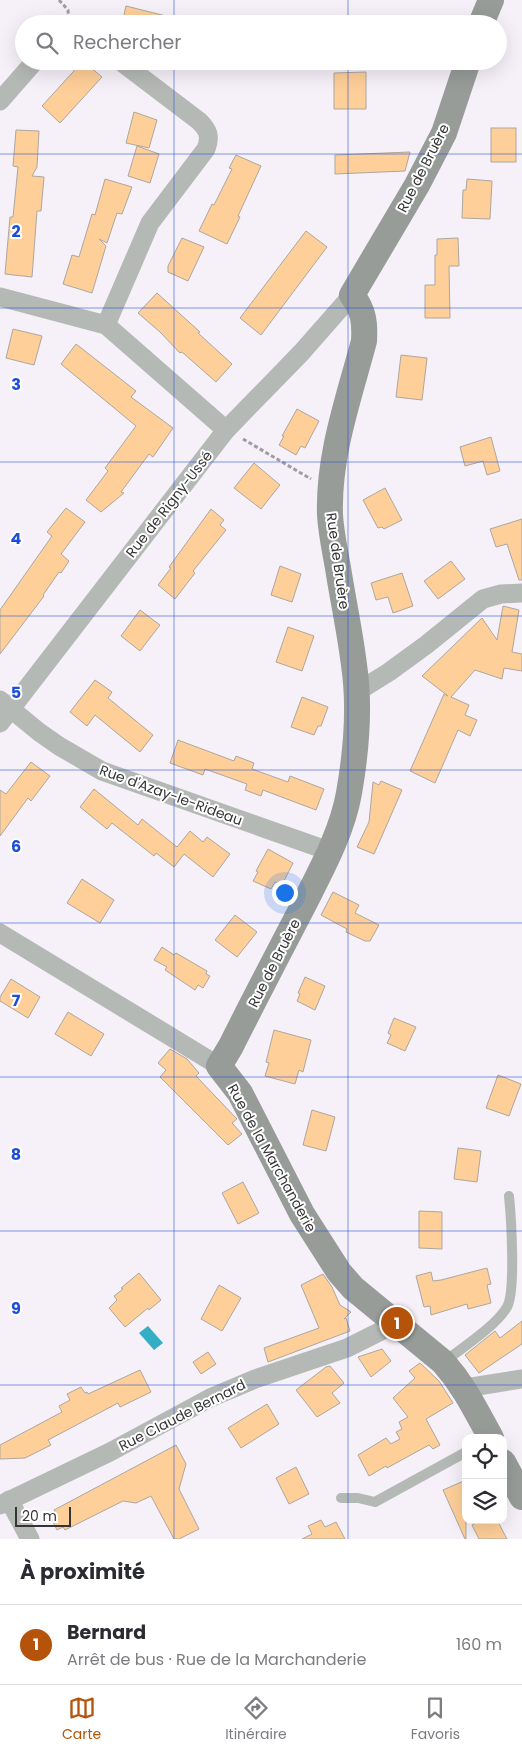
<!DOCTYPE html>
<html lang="fr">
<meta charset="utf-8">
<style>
:root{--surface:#fff;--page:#f7f7f7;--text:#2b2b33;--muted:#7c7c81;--line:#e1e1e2;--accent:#b45309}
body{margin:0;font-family:Poppins,sans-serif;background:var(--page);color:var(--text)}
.controls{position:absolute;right:15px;bottom:15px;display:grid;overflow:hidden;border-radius:10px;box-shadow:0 5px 20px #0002}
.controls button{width:45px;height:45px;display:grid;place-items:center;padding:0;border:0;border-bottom:1px solid var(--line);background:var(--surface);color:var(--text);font:25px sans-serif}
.scale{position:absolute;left:15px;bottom:12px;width:56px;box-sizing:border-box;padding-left:5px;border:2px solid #363436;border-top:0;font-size:14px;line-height:18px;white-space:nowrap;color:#363436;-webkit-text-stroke:4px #fff;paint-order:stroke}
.you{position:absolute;left:284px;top:892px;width:18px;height:18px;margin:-12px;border:4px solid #fff;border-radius:50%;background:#1a73e8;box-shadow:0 0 0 8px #1a73e833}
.badge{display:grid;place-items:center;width:32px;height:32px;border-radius:50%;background:var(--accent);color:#fff;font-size:16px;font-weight:700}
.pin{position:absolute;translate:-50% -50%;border:2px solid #fff;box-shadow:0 1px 5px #0006}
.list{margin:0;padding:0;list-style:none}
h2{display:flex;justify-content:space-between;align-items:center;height:65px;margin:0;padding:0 20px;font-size:21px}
h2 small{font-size:16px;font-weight:400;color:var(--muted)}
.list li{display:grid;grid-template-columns:32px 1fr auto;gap:15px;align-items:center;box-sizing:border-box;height:80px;padding:0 20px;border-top:1px solid var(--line)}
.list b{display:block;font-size:19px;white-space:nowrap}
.list p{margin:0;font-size:16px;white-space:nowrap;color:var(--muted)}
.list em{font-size:16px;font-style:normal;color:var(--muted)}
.icon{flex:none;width:28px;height:28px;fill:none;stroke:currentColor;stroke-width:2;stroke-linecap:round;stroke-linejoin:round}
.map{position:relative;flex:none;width:522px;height:1539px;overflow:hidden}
.search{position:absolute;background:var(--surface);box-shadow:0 5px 20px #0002;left:15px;right:15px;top:15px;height:55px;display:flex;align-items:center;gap:12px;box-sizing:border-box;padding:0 18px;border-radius:28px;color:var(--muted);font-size:19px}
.sheet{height:145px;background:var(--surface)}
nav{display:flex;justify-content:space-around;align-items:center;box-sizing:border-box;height:70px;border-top:1px solid var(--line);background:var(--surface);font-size:14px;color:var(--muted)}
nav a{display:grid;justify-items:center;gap:2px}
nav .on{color:var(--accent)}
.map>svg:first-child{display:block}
.water{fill:#33aec4}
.building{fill:#fecf99;stroke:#ada7a0}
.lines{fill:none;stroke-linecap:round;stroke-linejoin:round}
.path{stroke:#a09ca1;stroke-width:3;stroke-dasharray:4 2.5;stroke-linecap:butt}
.lane{stroke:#b5b9b6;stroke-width:10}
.street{stroke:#b5b9b6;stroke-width:19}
.secondary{stroke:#979c99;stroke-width:26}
.grid{fill:none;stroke:#1d4ed8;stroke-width:1;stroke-opacity:0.55}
.labels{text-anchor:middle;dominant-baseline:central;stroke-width:4;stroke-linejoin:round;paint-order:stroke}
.street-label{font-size:14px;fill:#363436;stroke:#fff}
.grid-label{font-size:16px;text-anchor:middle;font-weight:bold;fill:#1d4ed8;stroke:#fff;stroke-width:4;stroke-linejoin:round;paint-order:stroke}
</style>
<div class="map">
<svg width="522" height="1539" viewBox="0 0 522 1539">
<rect width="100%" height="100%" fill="#f6f0f8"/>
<!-- water -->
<path class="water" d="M 148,1326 L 163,1343 L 154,1350 L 139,1333 Z"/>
<!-- building -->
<g class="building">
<path d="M 126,6 L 174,18 L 174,24 L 122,24 Z"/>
<path d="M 83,61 L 102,77 L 60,123 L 42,106 Z"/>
<path d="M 366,72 L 366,109 L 334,109 L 334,73 Z"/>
<path d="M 134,112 L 157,120 L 149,148 L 126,143 Z"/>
<rect x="491" y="128" width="25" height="34"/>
<path d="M 16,130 L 39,131 L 37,167 L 32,176 L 44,177 L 41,211 L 37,211 L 32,277 L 5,274 L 10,217 L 13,217 L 18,167 L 13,166 Z"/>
<path d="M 137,146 L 159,154 L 150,183 L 128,176 Z"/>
<path d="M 410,152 L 405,171 L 335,174 L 335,155 Z"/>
<path d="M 236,155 L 261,166 L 238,216 L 240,217 L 227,244 L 199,231 L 212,204 L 214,205 L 232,169 L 229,168 Z"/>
<path d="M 105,179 L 132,187 L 122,214 L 117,213 L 107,243 L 99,239 L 106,246 L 92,293 L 63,284 L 72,255 L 79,257 L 92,214 L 95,215 Z"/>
<path d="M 467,179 L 492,181 L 490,219 L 462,218 L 463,190 L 466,190 Z"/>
<path d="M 306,231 L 327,247 L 261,335 L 240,318 Z"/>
<path d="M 182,238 L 204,247 L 188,281 L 168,272 L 168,266 Z"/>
<path d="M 458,238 L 459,266 L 449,266 L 450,318 L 425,318 L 425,285 L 435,285 L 435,255 L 437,255 L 437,239 Z"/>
<path d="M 157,293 L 200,332 L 198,333 L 232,364 L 216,382 L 182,352 L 180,353 L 160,332 L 138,313 Z"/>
<path d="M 13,329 L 42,336 L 34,365 L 6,358 Z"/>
<path d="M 76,344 L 136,391 L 131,397 L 173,428 L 153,457 L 149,454 L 121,492 L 124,493 L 101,512 L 86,500 L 108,471 L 105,468 L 136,426 L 61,364 Z"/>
<path d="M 401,355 L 427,358 L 422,400 L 396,397 Z"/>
<path d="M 297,409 L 319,421 L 305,448 L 301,446 L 296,455 L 279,445 L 284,436 L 282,436 Z"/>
<path d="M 491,437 L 500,471 L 487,475 L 483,461 L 465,466 L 460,447 Z"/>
<path d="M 254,463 L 280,485 L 261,509 L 234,488 Z"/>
<path d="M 385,488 L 402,520 L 384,529 L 382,527 L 378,528 L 363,500 Z"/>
<path d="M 66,508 L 85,522 L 61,554 L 69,561 L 61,573 L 59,572 L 43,595 L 44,596 L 0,654 L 0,610 L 52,536 L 47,532 Z"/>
<path d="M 211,509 L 224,520 L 220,525 L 226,530 L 193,571 L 195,573 L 175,599 L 158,585 L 171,568 L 169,567 Z"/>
<path d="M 522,519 L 522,580 L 519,580 L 507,544 L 496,547 L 490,529 Z"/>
<path d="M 451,561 L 465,579 L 438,599 L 424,581 Z"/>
<path d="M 280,566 L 301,574 L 292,602 L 271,595 Z"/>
<path d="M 402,573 L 413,606 L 393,613 L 388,597 L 376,600 L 371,583 Z"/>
<path d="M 503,606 L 519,610 L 512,652 L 522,654 L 522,671 L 504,668 L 502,679 L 475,670 L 451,697 L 469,705 L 465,715 L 477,720 L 470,736 L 458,730 L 435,783 L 410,771 L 444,694 L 448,696 L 422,676 L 482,618 L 497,640 Z"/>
<path d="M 140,610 L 160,625 L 140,651 L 121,636 Z"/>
<path d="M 288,627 L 314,636 L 302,671 L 276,662 Z"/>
<path d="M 95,680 L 112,692 L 108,698 L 153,735 L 140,752 L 95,715 L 87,726 L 70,712 Z"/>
<path d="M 302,697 L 328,707 L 321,726 L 318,726 L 314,735 L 291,727 Z"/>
<path d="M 178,740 L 234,761 L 236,756 L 254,763 L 252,769 L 288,782 L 290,776 L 324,789 L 316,810 L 263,790 L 261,796 L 245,790 L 247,784 L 205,769 L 203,775 L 170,763 Z"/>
<path d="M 31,762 L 50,776 L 31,801 L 28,798 L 0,836 L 0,790 L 6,794 Z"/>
<path d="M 381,781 L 402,790 L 374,854 L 357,847 L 369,822 L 373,782 L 379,785 Z"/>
<path d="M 94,789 L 138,825 L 142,819 L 177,847 L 190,831 L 203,842 L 207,837 L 230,854 L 213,877 L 184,854 L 174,867 L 156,853 L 154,856 L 112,823 L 107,829 L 80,807 Z"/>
<path d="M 268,849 L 293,863 L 282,885 L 275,882 L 271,889 L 253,881 L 258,872 L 256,871 Z"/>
<path d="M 82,879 L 114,900 L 100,923 L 67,903 Z"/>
<path d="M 333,892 L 359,905 L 355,913 L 379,925 L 370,941 L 365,941 L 346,932 L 347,929 L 321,915 Z"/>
<path d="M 235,915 L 257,932 L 237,957 L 215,940 Z"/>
<path d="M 162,947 L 174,955 L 176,953 L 207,971 L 206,974 L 210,976 L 203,988 L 198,985 L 195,990 L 165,970 L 167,967 L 154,960 Z"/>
<path d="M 305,977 L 325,986 L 315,1010 L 297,1001 L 300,994 L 298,993 Z"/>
<path d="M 11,979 L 40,997 L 28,1018 L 0,1001 L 0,997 Z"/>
<path d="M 68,1012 L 104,1034 L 91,1056 L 55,1034 Z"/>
<path d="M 394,1018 L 416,1027 L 405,1051 L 387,1043 L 391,1035 L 388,1033 Z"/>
<path d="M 274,1030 L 311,1040 L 303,1072 L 299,1070 L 295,1084 L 265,1076 L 269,1063 L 266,1062 Z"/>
<path d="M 170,1049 L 187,1059 L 199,1073 L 196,1076 L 236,1118 L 237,1119 L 232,1123 L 242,1134 L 228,1145 L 160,1077 L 166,1070 L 158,1063 Z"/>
<path d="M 498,1075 L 521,1084 L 509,1116 L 486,1108 Z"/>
<path d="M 312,1110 L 335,1117 L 326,1151 L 303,1145 Z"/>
<path d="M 458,1148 L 481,1151 L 477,1182 L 454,1179 Z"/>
<path d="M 243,1182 L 259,1213 L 238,1224 L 222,1193 Z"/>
<path d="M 419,1211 L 442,1212 L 442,1249 L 419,1248 Z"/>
<path d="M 487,1268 L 491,1284 L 487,1285 L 491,1303 L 468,1309 L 467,1304 L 431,1315 L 430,1306 L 424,1307 L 416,1276 L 431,1272 L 433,1281 L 441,1280 Z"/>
<path d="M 139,1273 L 161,1300 L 149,1310 L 148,1308 L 125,1327 L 109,1308 L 117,1300 L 114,1296 L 123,1289 L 121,1288 Z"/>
<path d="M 323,1274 L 332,1287 L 340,1305 L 351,1312 L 344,1319 L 346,1318 L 350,1331 L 268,1362 L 264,1348 L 319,1328 L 301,1285 Z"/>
<path d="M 219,1285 L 241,1298 L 222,1331 L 201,1319 Z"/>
<path d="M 522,1321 L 522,1344 L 479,1373 L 465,1355 L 495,1331 L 500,1338 Z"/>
<path d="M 382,1349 L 391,1361 L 371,1377 L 358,1357 Z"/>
<path d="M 208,1352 L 216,1364 L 201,1374 L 193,1362 Z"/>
<path d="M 420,1363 L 439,1381 L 453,1403 L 426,1419 L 440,1445 L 433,1449 L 429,1445 L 387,1468 L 386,1466 L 369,1476 L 358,1455 L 386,1438 L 391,1444 L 400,1439 L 396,1432 L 402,1429 L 399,1422 L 408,1417 L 393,1398 L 415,1378 L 409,1371 Z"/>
<path d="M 330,1366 L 344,1383 L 332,1393 L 340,1403 L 317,1417 L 296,1390 L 326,1367 Z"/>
<path d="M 140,1370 L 151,1392 L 120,1407 L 118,1403 L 48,1440 L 51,1445 L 25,1458 L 0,1459 L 0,1445 L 62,1412 L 59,1406 L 70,1400 L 67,1394 L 81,1387 L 85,1393 L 87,1392 L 88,1394 Z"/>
<path d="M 267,1404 L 279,1424 L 241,1448 L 228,1428 Z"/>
<path d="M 176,1445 L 186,1464 L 179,1489 L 199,1529 L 179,1539 L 174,1539 L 151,1496 L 136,1503 L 123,1501 L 65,1530 L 63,1527 L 57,1530 L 49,1514 L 55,1512 L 54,1510 Z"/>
<path d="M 296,1467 L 309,1494 L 289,1504 L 276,1478 Z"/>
<path d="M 466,1480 L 466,1539 L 465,1539 L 443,1490 Z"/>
<path d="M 321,1520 L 325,1527 L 336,1522 L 345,1539 L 302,1539 L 312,1534 L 308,1526 Z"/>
<path d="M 483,1520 L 497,1520 L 507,1539 L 479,1539 L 472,1525 Z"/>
</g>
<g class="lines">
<!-- path -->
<g class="path">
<path d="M 59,0 L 68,10 L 69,24"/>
<path d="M 243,439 L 311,479"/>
</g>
<!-- lane -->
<g class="lane">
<path d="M 444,1362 C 462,1348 496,1326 507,1307 C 516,1292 511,1216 509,1196"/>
<path d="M 341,1498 L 358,1498 L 375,1502 L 466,1452"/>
</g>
<!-- street -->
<g class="street">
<path d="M 0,101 L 35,61"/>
<path d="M 0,297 L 106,325 L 226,430"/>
<path d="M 106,325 L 150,223 L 206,149 C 211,136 208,130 199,121 L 120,61"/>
<path d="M 357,692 L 389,672 L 426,645 L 483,599 L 501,594 L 522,593"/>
<path d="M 0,700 L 39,732 L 59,746 L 102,771 L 329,851"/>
<path d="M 0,723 L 226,430 L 301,353 L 352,295"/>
<path d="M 0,933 L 219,1066"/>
<path d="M 465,1388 L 522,1379"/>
<path d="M 9,1500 L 30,1539"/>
<path d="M 0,1505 L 110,1452 L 210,1398 L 255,1379 L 347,1348 L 397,1323"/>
</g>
<!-- secondary -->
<g class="secondary">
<path d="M 481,24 L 491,0"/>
<path d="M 468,61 L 444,133 L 417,185 L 352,295 C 364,311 365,323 364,341 C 349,398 328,455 330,515 C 331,533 335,550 338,568 C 343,600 350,632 354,665 C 360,705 356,753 349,793 C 342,833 320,872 302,908 C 278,954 254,1000 231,1046 L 219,1066 L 240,1093 L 302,1214 L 339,1272 L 353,1288 L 443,1362 C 465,1387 475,1409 491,1438"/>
<path d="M 503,1462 L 522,1497"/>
</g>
</g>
<!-- grid -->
<path class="grid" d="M 174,0 L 174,24M 348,0 L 348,24M 174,61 L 174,1539M 348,61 L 348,1539M 0,154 L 522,154M 0,308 L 522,308M 0,462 L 522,462M 0,616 L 522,616M 0,770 L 522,770M 0,923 L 522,923M 0,1077 L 522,1077M 0,1231 L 522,1231M 0,1385 L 522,1385"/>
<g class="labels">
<!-- street labels -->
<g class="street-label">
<text transform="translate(423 168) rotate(-63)">Rue de Bruère</text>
<text transform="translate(169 504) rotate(-52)">Rue de Rigny-Ussé</text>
<text transform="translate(338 561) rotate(82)">Rue de Bruère</text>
<text transform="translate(171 795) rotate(20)">Rue d'Azay-le-Rideau</text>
<text transform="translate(274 963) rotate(-63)">Rue de Bruère</text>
<text transform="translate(272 1158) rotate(61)">Rue de la Marchanderie</text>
<text transform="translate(182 1415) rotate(-27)">Rue Claude Bernard</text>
</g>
</g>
<g class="grid-label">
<text x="16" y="237">2</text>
<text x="16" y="390">3</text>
<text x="16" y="544">4</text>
<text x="16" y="698">5</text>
<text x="16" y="852">6</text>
<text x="16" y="1006">7</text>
<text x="16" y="1160">8</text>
<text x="16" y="1314">9</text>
</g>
</svg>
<div class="controls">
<button><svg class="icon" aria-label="locate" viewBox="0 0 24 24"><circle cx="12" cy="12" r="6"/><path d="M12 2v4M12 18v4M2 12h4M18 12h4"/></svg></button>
<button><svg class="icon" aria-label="layers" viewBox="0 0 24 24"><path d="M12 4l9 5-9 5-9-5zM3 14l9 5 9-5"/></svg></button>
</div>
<div class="scale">20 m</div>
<div class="you"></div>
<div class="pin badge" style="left:397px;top:1323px">1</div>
<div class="search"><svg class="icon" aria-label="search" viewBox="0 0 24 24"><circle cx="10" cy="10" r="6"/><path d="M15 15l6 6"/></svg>Rechercher</div>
</div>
<section class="sheet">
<h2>À proximité<small></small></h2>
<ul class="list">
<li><span class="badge">1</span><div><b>Bernard</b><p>Arrêt de bus · Rue de la Marchanderie</p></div><em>160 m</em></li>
</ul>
</section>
<nav>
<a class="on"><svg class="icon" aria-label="map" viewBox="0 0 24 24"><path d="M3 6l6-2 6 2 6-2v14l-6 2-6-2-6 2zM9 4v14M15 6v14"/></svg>Carte</a>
<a><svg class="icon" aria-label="directions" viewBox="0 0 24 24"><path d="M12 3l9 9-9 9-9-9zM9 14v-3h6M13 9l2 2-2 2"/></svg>Itinéraire</a>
<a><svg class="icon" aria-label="saved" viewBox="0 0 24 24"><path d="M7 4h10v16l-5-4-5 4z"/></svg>Favoris</a>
</nav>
